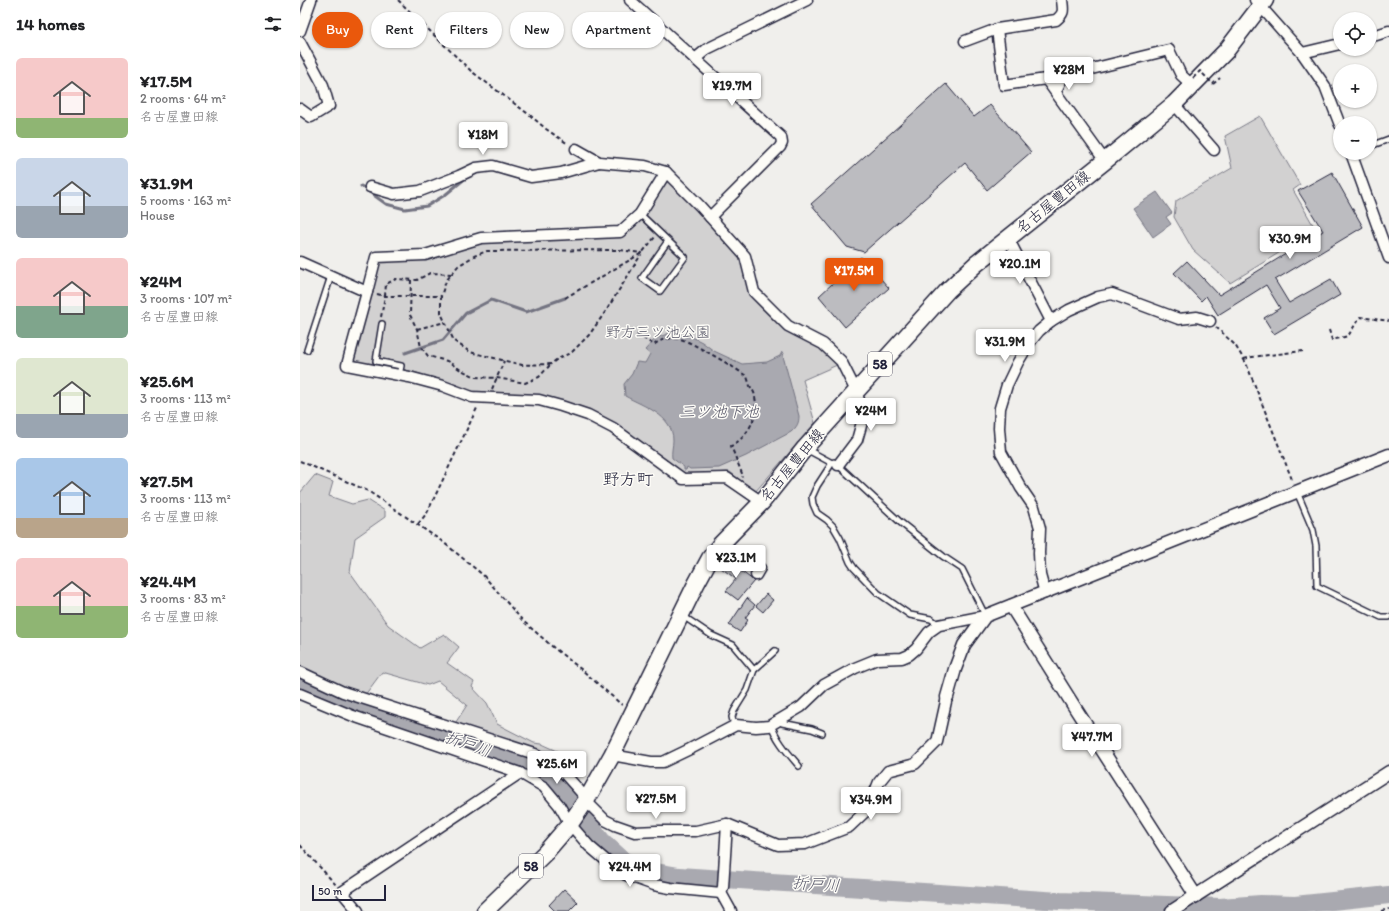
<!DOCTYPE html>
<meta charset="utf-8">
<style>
body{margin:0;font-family:Itim,"Klee One",sans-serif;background:#f2f2f2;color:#202124;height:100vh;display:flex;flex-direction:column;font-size:15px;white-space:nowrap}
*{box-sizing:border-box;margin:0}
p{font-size:13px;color:#757577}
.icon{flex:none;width:22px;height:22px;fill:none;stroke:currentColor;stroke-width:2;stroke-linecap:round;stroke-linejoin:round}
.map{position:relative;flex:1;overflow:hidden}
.details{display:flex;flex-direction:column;background:#fff;width:300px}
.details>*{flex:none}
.hud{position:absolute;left:12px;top:12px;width:380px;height:36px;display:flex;gap:8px}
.controls{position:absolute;left:1033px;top:12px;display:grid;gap:8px}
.controls a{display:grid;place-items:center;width:44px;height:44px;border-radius:50%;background:#fff;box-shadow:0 1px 3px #0004;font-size:20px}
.scale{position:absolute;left:12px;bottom:10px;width:74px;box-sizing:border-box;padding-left:4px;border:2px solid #22223b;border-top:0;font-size:11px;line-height:14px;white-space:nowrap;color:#22223b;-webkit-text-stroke:3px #fdfcf7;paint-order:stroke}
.price{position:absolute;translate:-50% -34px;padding:0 9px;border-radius:4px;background:#fff;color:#222;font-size:13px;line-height:26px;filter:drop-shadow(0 1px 2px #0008)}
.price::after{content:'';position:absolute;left:50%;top:24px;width:12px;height:9px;margin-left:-6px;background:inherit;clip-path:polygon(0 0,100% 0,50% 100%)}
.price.selected{background:#ea580c;color:#fff}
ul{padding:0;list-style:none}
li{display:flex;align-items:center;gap:12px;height:100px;padding:0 16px}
li span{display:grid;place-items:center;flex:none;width:112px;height:80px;border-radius:6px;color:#555}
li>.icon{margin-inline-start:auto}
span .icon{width:48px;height:48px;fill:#fffc;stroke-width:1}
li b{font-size:17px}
h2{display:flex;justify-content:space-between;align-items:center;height:48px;padding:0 16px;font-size:17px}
.chip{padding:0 14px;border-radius:18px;background:#fff;box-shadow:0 1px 3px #0004;font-size:14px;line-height:36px}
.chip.selected{background:#ea580c;color:#fff}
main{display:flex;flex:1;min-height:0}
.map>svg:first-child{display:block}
</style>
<main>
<section class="details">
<h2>14 homes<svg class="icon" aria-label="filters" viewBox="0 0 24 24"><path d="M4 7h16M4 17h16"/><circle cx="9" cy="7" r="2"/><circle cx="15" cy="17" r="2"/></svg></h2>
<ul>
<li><span style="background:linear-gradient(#f6c9c9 75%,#8fb573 0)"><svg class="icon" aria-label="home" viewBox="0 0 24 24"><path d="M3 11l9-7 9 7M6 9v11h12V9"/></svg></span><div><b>¥17.5M</b><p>2 rooms · 64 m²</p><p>名古屋豊田線</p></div></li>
<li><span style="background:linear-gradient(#c9d6e8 60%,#9aa5b1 0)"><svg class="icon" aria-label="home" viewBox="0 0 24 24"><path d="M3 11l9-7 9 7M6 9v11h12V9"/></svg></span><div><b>¥31.9M</b><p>5 rooms · 163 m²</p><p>House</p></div></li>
<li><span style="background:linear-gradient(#f6c9c9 60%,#7fa58c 0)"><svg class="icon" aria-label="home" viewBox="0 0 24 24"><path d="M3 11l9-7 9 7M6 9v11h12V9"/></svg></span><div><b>¥24M</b><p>3 rooms · 107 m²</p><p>名古屋豊田線</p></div></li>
<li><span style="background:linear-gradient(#dfe7d0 70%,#9aa5b1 0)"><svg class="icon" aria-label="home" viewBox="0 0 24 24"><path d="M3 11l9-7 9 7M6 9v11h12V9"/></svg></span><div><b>¥25.6M</b><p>3 rooms · 113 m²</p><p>名古屋豊田線</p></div></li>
<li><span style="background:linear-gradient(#a9c7e8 75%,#b9a48a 0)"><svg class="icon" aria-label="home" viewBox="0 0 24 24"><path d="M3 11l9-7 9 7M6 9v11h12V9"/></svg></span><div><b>¥27.5M</b><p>3 rooms · 113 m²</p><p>名古屋豊田線</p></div></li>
<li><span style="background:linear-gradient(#f6c9c9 60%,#8fb573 0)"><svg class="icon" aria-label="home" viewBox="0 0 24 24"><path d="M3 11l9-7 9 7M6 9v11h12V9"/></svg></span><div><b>¥24.4M</b><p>3 rooms · 83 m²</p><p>名古屋豊田線</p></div></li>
</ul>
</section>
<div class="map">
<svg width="1089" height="911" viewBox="0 0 1089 911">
<rect width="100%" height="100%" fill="#f0efec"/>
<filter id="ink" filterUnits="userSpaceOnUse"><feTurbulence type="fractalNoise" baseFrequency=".025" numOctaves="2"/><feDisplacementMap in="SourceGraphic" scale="8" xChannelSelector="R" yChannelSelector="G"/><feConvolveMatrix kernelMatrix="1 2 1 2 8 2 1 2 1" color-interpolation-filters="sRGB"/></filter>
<g filter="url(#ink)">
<g fill="#d2d1d1" stroke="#7a7a86">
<path d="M960,116L1000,185L993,190L1016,230L930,283L893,250L874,217L876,201L932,168L925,136Z"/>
<path d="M367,179L441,258L452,294L521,346L537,365L503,380L515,423L455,492L430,472L384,475L314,423L238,397L171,391L111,371L53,362L79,260L128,258L185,242L322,237L345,215Z"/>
<path d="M15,475L33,482L29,496L52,504L68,500L85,511V517L55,538L50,572L88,625L120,648L144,634L159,647L147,663L174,682L172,687L187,703L197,724L234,743L242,744L264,754L268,760L263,767L154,725L167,705L138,681L128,685L82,672L65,695L45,689L0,668V493Z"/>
</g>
<g fill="#a9a9b0" stroke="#737381">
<path d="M857,192L872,213L866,217L871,224L853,237L833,208Z"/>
<path d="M373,332L390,336L402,342L414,351L442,364L467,362L480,356L482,352L484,353L483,356L499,416C499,423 497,427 491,432L446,456L419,468L390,469L387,467L386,470H384V467L372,458C371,452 373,446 373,440C373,415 343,406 325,396L324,384L332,374L337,362L345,363L350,354L345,350L356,338Z"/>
</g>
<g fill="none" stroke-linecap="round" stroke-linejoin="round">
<g stroke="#737381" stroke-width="3">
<path d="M61,186L86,204L105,209L127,206L145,195L167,177"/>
<path d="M105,353L143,340L166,313L191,300L226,312L265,298"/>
</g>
<path stroke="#a9a9b0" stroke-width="18" d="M0,683L19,692L53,705L126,729L234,767L254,778L302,841L324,861L344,870L379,876L760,901L920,907L961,904L995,905L1089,895"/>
</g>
<g fill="#bcbcc0" stroke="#22223b">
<path d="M646,84L674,117L690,105L731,152L687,190L665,163L564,252L547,247L511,204Z"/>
<path d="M1032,172L1063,227L975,280L989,303L1031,279L1040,295L974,334L964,318L980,308L966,285L918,315L906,296L901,301L874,273L887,261L919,295L1023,231L998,191Z"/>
<path d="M561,257L589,288L545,327L519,296Z"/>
<path d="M423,557L454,581L438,600L426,591L436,579L417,565Z"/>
<path d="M466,594L473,600L463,612L456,606Z"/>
<path d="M447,598L455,605L445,618L448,620L440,632L429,625Z"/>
<path d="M264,889L278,902L269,911H255L249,905Z"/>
</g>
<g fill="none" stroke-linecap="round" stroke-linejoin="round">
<defs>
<g id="service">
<path d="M1070,146L1089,139"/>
<path d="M340,214L385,257L360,291L342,278L368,241"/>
<path d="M82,324L76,361L101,366L99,375"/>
<path d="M7,350L31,276"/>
<path d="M506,449L532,463L534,462L538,465L600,522L644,557L662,569L685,615"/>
<path d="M532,463L517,486L512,497L513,504L517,513L527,520L533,526L540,538L550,562L554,568L578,593L610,615L631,619L639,625"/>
<path d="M997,492L1013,530L1016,546L1017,586L1081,617H1089"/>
<path d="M383,616L411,635L433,645L454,670"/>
<path d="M479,721L482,723L512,729L522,733"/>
<path d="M471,724C476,740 489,754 499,766"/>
<path d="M434,726L432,717L434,711L447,690L454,670L475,651"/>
</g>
<g id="minor">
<path d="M330,0L481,137L482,143L480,147L410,217"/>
<path d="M762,0C763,10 765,13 756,20L697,29L704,85L746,79L805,161"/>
<path d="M955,0L1002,53L1025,86L1040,125"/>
<path d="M0,31L11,0"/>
<path d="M1070,37L1089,31"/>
<path d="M665,41L697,29"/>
<path d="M0,42L23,85L29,106L11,117L0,109"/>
<path d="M1002,53L1040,44"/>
<path d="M395,59L407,49L507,0"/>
<path d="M756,91L763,76L869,50L881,75L892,85"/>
<path d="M874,104L914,150"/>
<path d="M276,149L299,162L345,166L366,172L400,206L445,256L454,292L488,326L523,344L541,361L556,391L564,415L557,440L538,465"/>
<path d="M1051,153L1089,258"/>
<path d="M70,187L94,194L120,191L159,176L176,168L193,166L231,177L261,173L299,162"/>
<path d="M708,238L751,321"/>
<path d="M0,262L67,292L47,365L109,377L143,386L172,397L239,400L261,406L288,415L313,428L383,479L427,478L462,502"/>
<path d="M67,292L76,257L125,255L181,238L320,232L340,214L366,172"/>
<path d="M420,545L444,557L460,568L456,575"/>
<path d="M745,593L740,575L739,553L740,528L734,507L721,488L701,452L699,428L700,408L707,385L718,362L730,342L739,331L751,321L769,310L798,297L812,294L879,319L897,317L910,321"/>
<path d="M0,672L43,692L235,754L262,771L287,799L290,805L305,820L315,825L335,832L357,831H396L427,824L478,845L505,844L549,827L568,809L579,782L588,771L615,764L637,742L647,697"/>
<path d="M0,694L53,716L220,773L244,787L259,805L270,824L289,846L316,869L326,875L354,885L370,888L421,893"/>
<path d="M312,755L351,762H363L390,749L436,725L456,727L469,726L501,707L524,685L555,668L577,659L602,658L609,655L616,649L629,632L639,625L685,616"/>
<path d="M427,824L423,887L421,893L431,911"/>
<path d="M58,911L42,892L220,773"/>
</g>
<g id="tertiary">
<path d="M711,606L777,711L896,896"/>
<path d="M647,697L655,669L664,645L685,616L1089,455"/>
<path d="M872,911L1089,772"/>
</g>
<path id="primary" d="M185,911L245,853L270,824L287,799L312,755L396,584L410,558L420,545L462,502L505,448L648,290L676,264L805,161L874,104L926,51L965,0"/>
</defs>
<use href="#service" stroke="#22223b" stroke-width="8"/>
<use href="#minor" stroke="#22223b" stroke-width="13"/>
<use href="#tertiary" stroke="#22223b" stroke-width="15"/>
<use href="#primary" stroke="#22223b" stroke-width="19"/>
<g stroke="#22223b" stroke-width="2" stroke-dasharray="4 3" stroke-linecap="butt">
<path d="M98,0L171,71L231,116L246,129L268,144"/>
<path d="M913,84L920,78"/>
<path d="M320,250L342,253L306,311L289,335L272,352L256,360L251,364L222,365L170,352L154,341L141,313V296L146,281L158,266L174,256L187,251Z"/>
<path d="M111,280L110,315L117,329L121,347L128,356L147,361L161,370L176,377L197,378L225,383L239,377L251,364"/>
<path d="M77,294L85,296H141"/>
<path d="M265,298L342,253L355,237"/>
<path d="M81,317L85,296L86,284L96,279L117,280L130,273L152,274"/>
<path d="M916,327L935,345L946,363L993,482"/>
<path d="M117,329L145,322"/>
<path d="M1029,330L1032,340L1048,336L1060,317L1089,321"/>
<path d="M337,334L354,345C360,339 372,337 380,339C390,341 440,370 447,377C448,379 449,383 450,386C452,389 455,393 455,397C459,416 448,437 431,446L443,476L442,477"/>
<path d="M944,359L952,357L1003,351"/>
<path d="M192,389L204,361"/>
<path d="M0,461L68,491L143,542L183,575L223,621L254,648L282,670L322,705"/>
<path d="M118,524L127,513L178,406"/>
<path d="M0,845L36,885"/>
<path d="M1081,911L1089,909"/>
</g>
<use href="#service" stroke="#fdfcf7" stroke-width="5"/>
<use href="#minor" stroke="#fdfcf7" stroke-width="10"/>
<use href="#tertiary" stroke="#fdfcf7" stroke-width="12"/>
<use href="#primary" stroke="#fdfcf7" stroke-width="16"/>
<path stroke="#22223b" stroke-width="2" stroke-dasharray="4 3" stroke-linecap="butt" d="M893,78L900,71L913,84"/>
</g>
</g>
<g text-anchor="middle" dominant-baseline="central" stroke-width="3" stroke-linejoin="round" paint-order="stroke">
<g fill="#fdfcf7" stroke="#646373" stroke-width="1">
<rect x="568" y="352" width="24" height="24" rx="3"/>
<rect x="219" y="854" width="24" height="24" rx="3"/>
</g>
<g font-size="14" font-weight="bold" fill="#22223b">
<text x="580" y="364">58</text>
<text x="231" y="866">58</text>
</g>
<g font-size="15" fill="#22223b" stroke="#fdfcf7">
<text transform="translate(753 202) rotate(-39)">名古屋豊田線</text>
<text transform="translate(492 465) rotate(-50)">名古屋豊田線</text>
</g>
<g font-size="15" fill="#575768" stroke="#fdfcf7">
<text x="358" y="332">野方三ツ池公園</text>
</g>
<g font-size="16" font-style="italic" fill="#58586a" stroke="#fdfcf7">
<text x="419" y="411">三ツ池下池</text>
<text transform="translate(168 744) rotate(19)">折戸川</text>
<text transform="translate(516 884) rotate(4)">折戸川</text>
</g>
<g font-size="17" fill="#22223b" stroke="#fdfcf7">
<text x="328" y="479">野方町</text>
</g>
</g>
</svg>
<div class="controls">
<a><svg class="icon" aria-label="locate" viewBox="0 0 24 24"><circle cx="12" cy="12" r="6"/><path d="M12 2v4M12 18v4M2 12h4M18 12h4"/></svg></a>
<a>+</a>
<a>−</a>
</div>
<div class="scale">50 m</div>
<b class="price" style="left:769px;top:91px">¥28M</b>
<b class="price" style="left:432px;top:107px">¥19.7M</b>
<b class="price" style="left:183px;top:156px">¥18M</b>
<b class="price" style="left:990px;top:260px">¥30.9M</b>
<b class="price" style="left:720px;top:285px">¥20.1M</b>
<b class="price selected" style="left:554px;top:292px">¥17.5M</b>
<b class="price" style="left:705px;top:363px">¥31.9M</b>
<b class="price" style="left:571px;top:432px">¥24M</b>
<b class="price" style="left:436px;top:579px">¥23.1M</b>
<b class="price" style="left:792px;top:758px">¥47.7M</b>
<b class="price" style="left:257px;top:785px">¥25.6M</b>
<b class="price" style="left:356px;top:820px">¥27.5M</b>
<b class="price" style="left:571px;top:821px">¥34.9M</b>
<b class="price" style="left:330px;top:888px">¥24.4M</b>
<div class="hud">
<a class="chip selected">Buy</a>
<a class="chip">Rent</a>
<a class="chip">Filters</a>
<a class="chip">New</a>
<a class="chip">Apartment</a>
</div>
</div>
</main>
